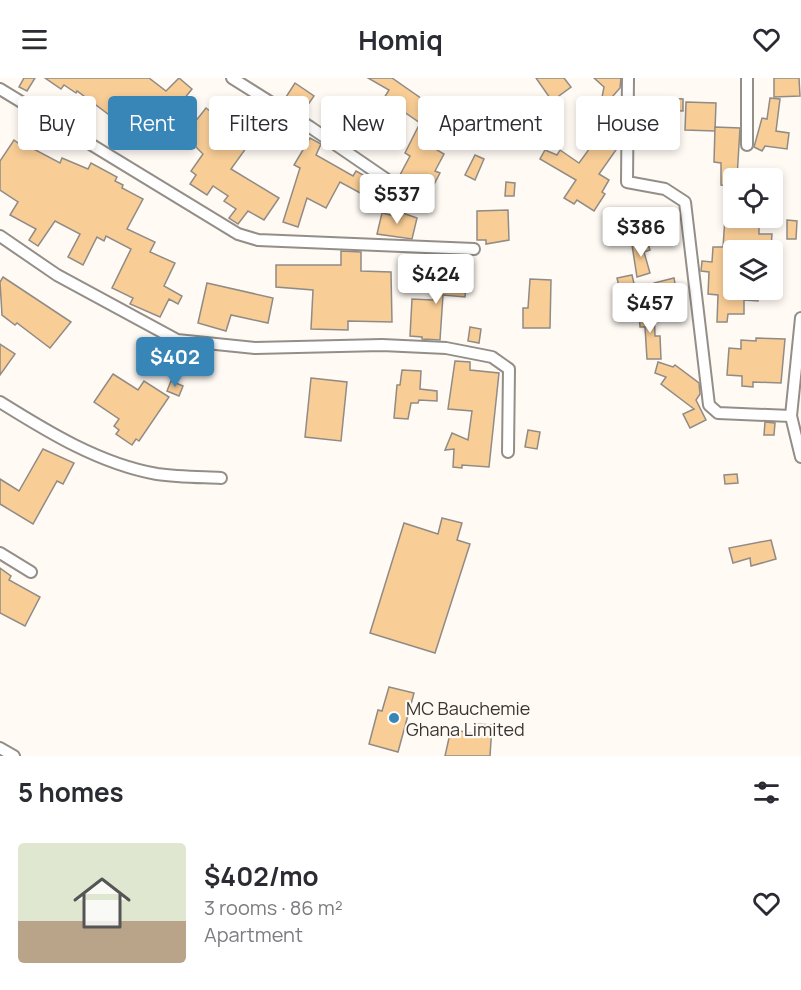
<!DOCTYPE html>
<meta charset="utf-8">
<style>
body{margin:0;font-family:Manrope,sans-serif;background:#f2f2f3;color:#2b2b33;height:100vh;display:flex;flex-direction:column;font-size:22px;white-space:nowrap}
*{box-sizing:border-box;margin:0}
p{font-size:20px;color:#7c7c81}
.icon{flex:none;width:33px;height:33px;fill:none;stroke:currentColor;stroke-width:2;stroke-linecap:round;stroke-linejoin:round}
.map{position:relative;height:678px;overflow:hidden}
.panel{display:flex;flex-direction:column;background:#fff;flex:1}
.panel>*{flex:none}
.guide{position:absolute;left:18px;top:18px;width:765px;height:54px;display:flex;gap:12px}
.tools{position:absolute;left:723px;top:90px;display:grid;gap:12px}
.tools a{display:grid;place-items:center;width:60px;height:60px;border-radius:6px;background:#fff;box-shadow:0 3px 9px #0003;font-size:30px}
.price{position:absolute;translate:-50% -51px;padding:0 14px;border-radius:6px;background:#fff;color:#222;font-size:20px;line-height:39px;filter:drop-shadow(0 2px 3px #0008)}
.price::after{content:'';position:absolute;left:50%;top:36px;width:18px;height:14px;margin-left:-9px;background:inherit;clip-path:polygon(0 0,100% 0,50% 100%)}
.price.current{background:#3886b8;color:#fff}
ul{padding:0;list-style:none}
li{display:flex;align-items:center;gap:18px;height:150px;padding:0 18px}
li+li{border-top:2px solid #e1e1e2}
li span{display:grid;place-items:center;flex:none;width:168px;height:120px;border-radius:6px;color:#555}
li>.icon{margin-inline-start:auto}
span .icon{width:72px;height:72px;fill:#fffc;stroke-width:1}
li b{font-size:26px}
h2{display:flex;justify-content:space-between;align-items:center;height:72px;padding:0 18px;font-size:26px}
.pill{padding:0 21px;border-radius:6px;background:#fff;box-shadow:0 3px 9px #0003;font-size:21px;line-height:54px}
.pill.current{background:#3886b8;color:#fff}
header{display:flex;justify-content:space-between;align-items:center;height:78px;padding:0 18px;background:#fff;font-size:27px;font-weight:700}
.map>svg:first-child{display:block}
</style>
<header><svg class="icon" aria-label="menu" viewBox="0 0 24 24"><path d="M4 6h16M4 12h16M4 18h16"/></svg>Homiq<svg class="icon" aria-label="heart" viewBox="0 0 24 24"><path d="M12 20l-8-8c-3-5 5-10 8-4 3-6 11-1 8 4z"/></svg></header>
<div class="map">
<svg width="801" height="678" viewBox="0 0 801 678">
<rect width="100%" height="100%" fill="#fffaf4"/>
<g fill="#f8cd96" stroke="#918b85" stroke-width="1.5">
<path d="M24,0H35L27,13L19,9Z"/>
<path d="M45,0H149L166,13L179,0L192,11L175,32L171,28L164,37L142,20L124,48L77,13L76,15L64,7L61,11Z"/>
<path d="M368,0H392L445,37L427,66L444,76L435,93L440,95L431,112L400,97L410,78L405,75L420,45L384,20L389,12Z"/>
<path d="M536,0H564L571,9L552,23Z"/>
<path d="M594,0H621L620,10L612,19L620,21L618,52L599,51L584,39L589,29L599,35L604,9Z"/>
<path d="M774,0H799L800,18L774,19Z"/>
<path d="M295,5L314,18L305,31L286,19Z"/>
<path d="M660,20L683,21V33L659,32Z"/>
<path d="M770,20L780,21L776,53L789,55L787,71L765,68L762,73L754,69L762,40L767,41Z"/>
<path d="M686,24L716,25L715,53L685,52Z"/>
<path d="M206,30L223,43L229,35L233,37L237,31L259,52L231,91L279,120L264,142L248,133L238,146L229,140L236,131L224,123L228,118L213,108L207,117L190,106L196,97L191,93L203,76L181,54L187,46L191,49Z"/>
<path d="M635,30H648L647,49H635Z"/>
<path d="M715,49L740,50L737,100H734V108L721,107V85L714,84Z"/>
<path d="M598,59L616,72L599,96L609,102L602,114L605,116L594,133L577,122L574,126L564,120L576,102L540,81L545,72L557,77L560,72L579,85Z"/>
<path d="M310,60L321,66L316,77L353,98L356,93L383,108L375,123L340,104L326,130L307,120L298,149L283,144L300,90L294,87Z"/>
<path d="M14,62L26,71L28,68L60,85L62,80L88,91L91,85L117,99L115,103L123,107L122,110L143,121L127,151L155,164L150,174L175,185L164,208L182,218L178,226L169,221L160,239L130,226L133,220L112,210L131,171L106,158L104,163L97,159L83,187L68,179L80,156L55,143L38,168L29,162L36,151L10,137L18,124L0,112V83Z"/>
<path d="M475,77L484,81L475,102L465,97Z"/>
<path d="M506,104L515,105L514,118H505Z"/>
<path d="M508,132L509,162L486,166V162H477V133Z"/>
<path d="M397,133L417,140L412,161L377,156L382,135L395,138Z"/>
<path d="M725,140H748V143H759V156H772L771,169L770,172H734V212H758V223L744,222V236H728L727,244H717L718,217L708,216L709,194L701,193L702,183L712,184L713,169H723Z"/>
<path d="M787,142L797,143L796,161H787Z"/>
<path d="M647,163L650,172L644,174L650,195L637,199L632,167Z"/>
<path d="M341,173L361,174V193L391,194L392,244L348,243V252L311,251L313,212L276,209V187H341Z"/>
<path d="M436,193L467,196L465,219L443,217L440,262L422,261V259L410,258L412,221L433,222Z"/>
<path d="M632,197L635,210L620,213L617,200Z"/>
<path d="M3,199L71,244L50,270L17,245L15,247L2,237L0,204Z"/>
<path d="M674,200L677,216L657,220L654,205Z"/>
<path d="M530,201L551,202L550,250H523V230H528Z"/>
<path d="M207,205L273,220L268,245L231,237L226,253L198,245Z"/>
<path d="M654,230L655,258H660L661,281H647L645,249H640L639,231Z"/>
<path d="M470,249L481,251L479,265L468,263Z"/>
<path d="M756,260L785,261L781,305L753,304V309L742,308V298L727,297L729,270L741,271V262L756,263Z"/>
<path d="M0,266L15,276L0,297Z"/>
<path d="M150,272L176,283L170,296L142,286Z"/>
<path d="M455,283L470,284V292L499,295L489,389L462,387V390L453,389L454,371L445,372L452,355L468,362L472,333L448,331Z"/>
<path d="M658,284L673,289L675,287L699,305L700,316L696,322L706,342L690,350L683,336L694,331L661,306L666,299L655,295Z"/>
<path d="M402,292L421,293L420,311L437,313V323L419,322L418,325H411L408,341L394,340L397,307H400Z"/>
<path d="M113,296L138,312L144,303L169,319L139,363L136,361L132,367L116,356L119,352L114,348L119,341L94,324Z"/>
<path d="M311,300L347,304L341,363L305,359Z"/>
<path d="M171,303L183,308L179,318L167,313Z"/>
<path d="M765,344L775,345L774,357H764Z"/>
<path d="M528,352L540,354L537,371L525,369Z"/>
<path d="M43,371L74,385L63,406L57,403L33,446L0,426V401L19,413Z"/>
<path d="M737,396L738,405L725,406L724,397Z"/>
<path d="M442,440L462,445L457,462L470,466L435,575L370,555L404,445L438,456Z"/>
<path d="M771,462L776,481L751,488L750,480L733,485L729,470Z"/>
<path d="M0,490L11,498L9,502L40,519L25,548L0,535Z"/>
<path d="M389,609L414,615L398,674L369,666L378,632L382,633Z"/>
<path d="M474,646L492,647L490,678H445L451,651L474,656Z"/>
</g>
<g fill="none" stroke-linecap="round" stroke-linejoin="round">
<defs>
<g id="street">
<path d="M232,0L310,49L421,125"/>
<path d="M628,0L627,104L665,111L685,124L709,327L718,335L791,338"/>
<path d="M0,11L238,156L258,162L474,171"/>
<path d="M747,67V0"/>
<path d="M0,158L57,197L177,262L255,270L382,267L446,270L492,279L509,291L508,374"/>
<path d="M801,240L791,338L801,379"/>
<path d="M0,324C48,354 100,386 157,396C178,399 200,399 221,400"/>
<path d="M0,475L31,494"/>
<path d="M0,670L14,678"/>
</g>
</defs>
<use href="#street" stroke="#948e88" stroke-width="14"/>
<use href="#street" stroke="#fff" stroke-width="10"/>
</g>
<circle fill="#3886b8" stroke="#fffaf4" stroke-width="2" cx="394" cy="640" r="6"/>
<g text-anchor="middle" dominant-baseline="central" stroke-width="4.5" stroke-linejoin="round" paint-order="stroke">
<g font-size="18" fill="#383533" stroke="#fffaf4" text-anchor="start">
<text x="406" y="630">MC Bauchemie<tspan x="406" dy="21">Ghana Limited</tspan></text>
</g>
</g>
</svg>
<div class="tools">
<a><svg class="icon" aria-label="locate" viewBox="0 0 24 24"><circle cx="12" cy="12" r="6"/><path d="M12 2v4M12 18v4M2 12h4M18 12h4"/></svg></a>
<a><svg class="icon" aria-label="layers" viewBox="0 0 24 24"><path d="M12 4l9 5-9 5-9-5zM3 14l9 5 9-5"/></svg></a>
</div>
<b class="price" style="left:397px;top:147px">$537</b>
<b class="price" style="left:641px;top:180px">$386</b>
<b class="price" style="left:436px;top:227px">$424</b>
<b class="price" style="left:650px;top:256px">$457</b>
<b class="price current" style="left:175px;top:310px">$402</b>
<div class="guide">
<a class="pill">Buy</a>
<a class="pill current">Rent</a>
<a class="pill">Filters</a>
<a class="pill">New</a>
<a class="pill">Apartment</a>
<a class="pill">House</a>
</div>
</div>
<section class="panel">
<h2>5 homes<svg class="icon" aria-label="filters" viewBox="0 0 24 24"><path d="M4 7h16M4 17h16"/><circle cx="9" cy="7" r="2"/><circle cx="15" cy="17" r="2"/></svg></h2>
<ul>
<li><span style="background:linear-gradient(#dfe7d0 65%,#b9a48a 0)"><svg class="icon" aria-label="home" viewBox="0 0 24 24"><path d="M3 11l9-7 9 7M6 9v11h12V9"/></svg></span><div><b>$402/mo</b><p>3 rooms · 86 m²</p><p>Apartment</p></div><svg class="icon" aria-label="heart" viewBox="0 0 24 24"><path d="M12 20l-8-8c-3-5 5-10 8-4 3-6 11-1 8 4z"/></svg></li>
</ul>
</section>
